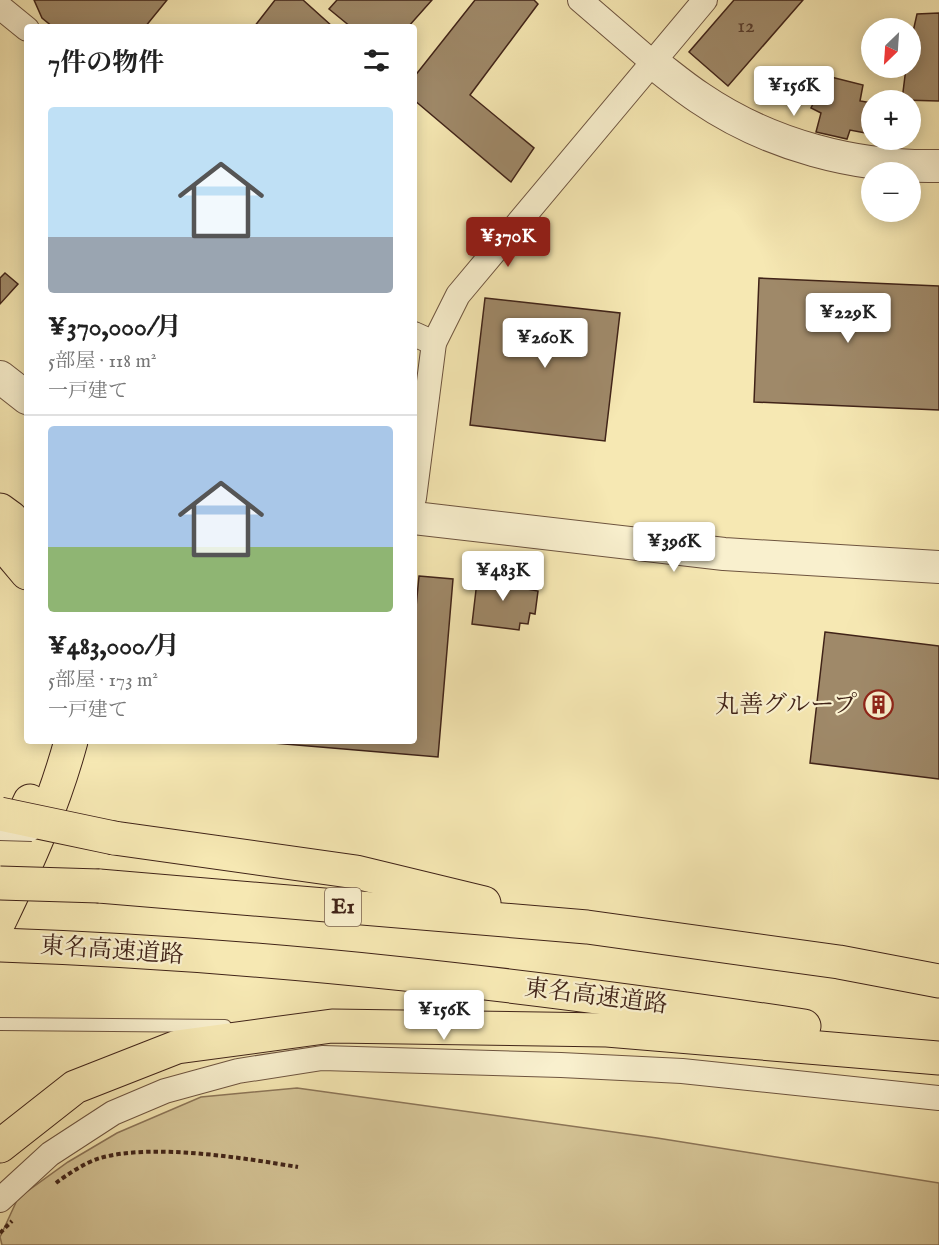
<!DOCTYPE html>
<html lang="ja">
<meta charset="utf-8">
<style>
body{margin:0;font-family:"IM FELL English","Noto Serif JP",serif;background:#f2f2f2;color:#222;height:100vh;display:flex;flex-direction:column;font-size:22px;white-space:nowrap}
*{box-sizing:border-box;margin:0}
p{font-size:20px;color:#767676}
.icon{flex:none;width:33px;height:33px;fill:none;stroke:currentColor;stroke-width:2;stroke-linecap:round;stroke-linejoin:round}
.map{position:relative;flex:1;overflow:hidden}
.side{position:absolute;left:24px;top:24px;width:393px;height:720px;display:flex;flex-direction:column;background:#fff;border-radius:6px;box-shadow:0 3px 15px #0003}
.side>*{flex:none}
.needle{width:39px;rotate:205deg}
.tools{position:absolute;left:861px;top:18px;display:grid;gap:12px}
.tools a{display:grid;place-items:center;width:60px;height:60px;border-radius:50%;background:#fff;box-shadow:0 3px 15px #0003;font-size:30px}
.price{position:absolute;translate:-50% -51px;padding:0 14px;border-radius:6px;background:#fff;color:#222;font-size:20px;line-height:39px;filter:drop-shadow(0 2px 3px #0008)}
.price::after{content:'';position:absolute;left:50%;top:36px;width:18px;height:14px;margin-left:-9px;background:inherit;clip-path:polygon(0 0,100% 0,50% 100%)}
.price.active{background:#8f2418;color:#fff}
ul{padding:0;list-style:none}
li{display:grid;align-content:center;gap:12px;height:318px;padding:0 24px}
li+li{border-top:2px solid #e0e0e0}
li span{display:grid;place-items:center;height:186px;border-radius:6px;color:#555}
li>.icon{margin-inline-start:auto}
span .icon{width:108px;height:108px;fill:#fffc;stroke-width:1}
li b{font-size:26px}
h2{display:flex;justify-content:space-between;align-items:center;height:72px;padding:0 24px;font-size:26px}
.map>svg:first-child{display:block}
</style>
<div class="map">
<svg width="939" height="1245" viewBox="0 0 939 1245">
<rect width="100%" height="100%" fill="#f6e8b3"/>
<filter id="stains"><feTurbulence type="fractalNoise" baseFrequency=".00333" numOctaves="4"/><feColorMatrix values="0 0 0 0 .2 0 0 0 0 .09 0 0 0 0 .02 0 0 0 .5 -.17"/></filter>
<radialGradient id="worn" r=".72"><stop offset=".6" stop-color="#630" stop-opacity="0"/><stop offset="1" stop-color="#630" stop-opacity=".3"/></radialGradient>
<path fill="#d7c799" stroke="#8c7558" stroke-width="1.5" d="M297,1088L657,1138L939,1183V1245H2L0,1237L18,1198L68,1162L117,1133L201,1097Z"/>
<g fill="#9f8969" stroke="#402318" stroke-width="1.5">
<path d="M34,0H167L145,27H53L42,18Z"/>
<path d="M275,0H303L333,27H254Z"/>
<path d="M337,0H432L408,27H351L329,9Z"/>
<path d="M475,0H534L538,4L470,95L534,148L511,182L414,100V77Z"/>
<path d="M734,0H803L728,86L689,52Z"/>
<path d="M939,13V101L902,100L906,68H910V45L917,14Z"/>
<path d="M827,76L863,85L860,101L872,103L871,134L850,130L847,139L816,132L821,113L811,108Z"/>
<path d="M5,273L18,284L0,304V278Z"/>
<path d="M759,278L939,286V410L754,402Z"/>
<path d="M485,298L620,313L605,441L470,425Z"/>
<path d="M478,573L527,579L526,589L538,591L535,614L530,613L528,624L520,623L519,630L472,624Z"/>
<path d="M419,576L453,579L438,757L261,742L414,741V628Z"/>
<path d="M825,632L939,646V779L810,763Z"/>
</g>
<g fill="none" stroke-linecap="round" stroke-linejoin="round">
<defs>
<path id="service" d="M0,1024L225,1026"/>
<g id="minor">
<path d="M580,0L652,62"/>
<path d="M0,7L27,29"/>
<path d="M414,334L434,343"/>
<path d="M414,498L434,343L458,295L705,0"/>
<path d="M0,1200L50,1154L113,1113L165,1091L238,1071L322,1058L561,1065L682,1071L939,1098"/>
</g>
<g id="tertiary">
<path d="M652,62C668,74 683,87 700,98C769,145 856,168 939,166"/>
<path d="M0,377L27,398"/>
<path d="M414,518L724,554L939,567"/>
</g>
<g id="motorway">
<path d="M0,510L11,518L27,539"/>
<path d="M0,541L27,573"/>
<path d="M114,838L356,872L484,903"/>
<path d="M0,865L30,801"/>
<path d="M99,886L587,927L839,962L939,981"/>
<path d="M0,920C28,862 54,804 71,741"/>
<path d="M0,945C269,954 537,986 804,1026"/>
<path d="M0,1146L75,1087L177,1047L332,1026L607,1030L939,1058"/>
</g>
</defs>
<use href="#service" stroke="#6e543f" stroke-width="14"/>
<use href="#minor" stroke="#6e543f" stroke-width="26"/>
<use href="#tertiary" stroke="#6e543f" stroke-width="34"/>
<use href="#motorway" stroke="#402318" stroke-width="35"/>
<g stroke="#402318" stroke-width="4" stroke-dasharray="4.5 3" stroke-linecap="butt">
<path d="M56,1183C68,1174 86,1162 100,1158C154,1143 243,1158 298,1167"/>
<path d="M0,1233L12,1221"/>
</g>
<use href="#service" stroke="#f9f0ce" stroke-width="12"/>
<use href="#minor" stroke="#f9f0ce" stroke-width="24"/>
<use href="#tertiary" stroke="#f9f0ce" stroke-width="32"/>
<use href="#motorway" stroke="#f6e8b3" stroke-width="33"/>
<defs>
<path id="service-bridge" d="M0,834L32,835"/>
<g id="motorway-bridge">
<path d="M0,814L114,838"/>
<path d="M0,883L99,886"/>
</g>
</defs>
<use href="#service-bridge" stroke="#6e543f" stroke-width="14" stroke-linecap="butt"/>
<use href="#motorway-bridge" stroke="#402318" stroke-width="35" stroke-linecap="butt"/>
<use href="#service-bridge" stroke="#f9f0ce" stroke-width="12"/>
<use href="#motorway-bridge" stroke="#f6e8b3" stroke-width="33"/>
</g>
<defs>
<symbol id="building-ring" viewBox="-11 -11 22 22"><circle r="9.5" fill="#f9f0ce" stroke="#8f2418" stroke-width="1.5"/><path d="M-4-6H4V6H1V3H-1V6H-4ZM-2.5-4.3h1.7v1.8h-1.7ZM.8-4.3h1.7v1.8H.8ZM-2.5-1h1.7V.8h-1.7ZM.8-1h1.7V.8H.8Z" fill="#8f2418"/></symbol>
</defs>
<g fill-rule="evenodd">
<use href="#building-ring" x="862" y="688" width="33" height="33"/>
</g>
<g text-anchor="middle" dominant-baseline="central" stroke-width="4.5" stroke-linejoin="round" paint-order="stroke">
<g font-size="21" fill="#583c2c">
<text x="746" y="26">12</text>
</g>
<rect fill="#f9f0ce" stroke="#78604f" stroke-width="1.5" x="325" y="888" width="36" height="38" rx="4.5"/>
<g font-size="22" font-weight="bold" fill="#402318">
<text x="343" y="907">E1</text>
</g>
<g font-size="24" fill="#402318" stroke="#f9f0ce" text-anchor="end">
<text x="857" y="705">丸善グループ</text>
</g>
<g font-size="24" fill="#402318" stroke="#f9f0ce">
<text transform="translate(112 951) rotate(4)">東名高速道路</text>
<text transform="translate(596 997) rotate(7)">東名高速道路</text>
</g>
</g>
<rect width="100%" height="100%" filter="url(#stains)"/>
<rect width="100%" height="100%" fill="url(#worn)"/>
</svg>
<div class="tools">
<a><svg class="needle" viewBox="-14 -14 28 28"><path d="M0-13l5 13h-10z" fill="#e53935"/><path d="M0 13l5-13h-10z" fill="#767676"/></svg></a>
<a>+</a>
<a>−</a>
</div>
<b class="price" style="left:794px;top:117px">¥156K</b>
<b class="price active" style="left:508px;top:268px">¥370K</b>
<b class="price" style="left:848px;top:344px">¥229K</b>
<b class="price" style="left:545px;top:369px">¥260K</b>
<b class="price" style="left:674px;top:573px">¥396K</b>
<b class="price" style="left:503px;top:602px">¥483K</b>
<b class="price" style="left:444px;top:1041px">¥156K</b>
<section class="side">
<h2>7件の物件<svg class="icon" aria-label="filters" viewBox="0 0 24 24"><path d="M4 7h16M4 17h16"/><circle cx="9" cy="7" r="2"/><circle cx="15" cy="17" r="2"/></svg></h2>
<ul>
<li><span style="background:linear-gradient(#bfe0f5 70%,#9aa5b1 0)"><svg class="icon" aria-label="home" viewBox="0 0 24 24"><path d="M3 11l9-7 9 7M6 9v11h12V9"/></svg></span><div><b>¥370,000/月</b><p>5部屋 · 118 m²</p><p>一戸建て</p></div></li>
<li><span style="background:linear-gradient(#a9c7e8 65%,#8fb573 0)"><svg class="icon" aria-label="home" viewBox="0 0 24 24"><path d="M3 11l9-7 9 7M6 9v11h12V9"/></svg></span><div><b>¥483,000/月</b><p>5部屋 · 173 m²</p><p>一戸建て</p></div></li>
</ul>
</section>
</div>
